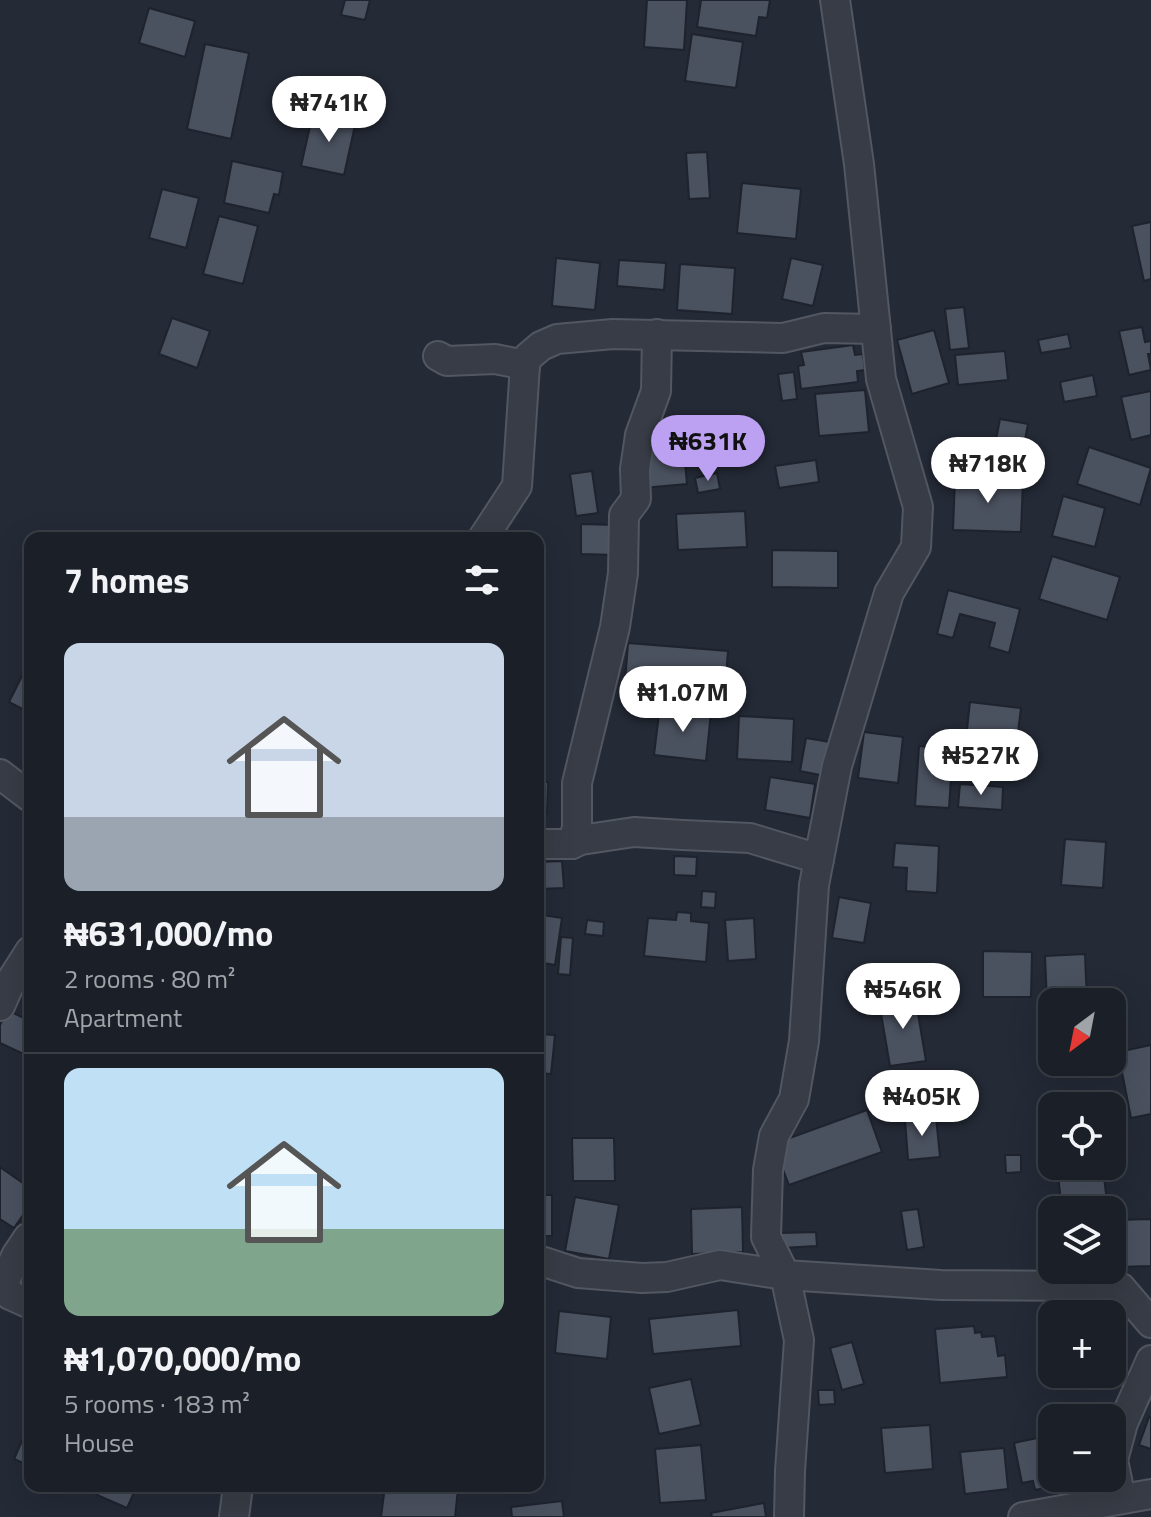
<!DOCTYPE html>
<meta charset="utf-8">
<style>
body{margin:0;font-family:"Titillium Web",sans-serif;background:#242830;color:#f1f3f6;height:100vh;display:flex;flex-direction:column;font-size:30px;white-space:nowrap}
*{box-sizing:border-box;margin:0}
p{font-size:26px;color:#a0a3a8}
.icon{flex:none;width:44px;height:44px;fill:none;stroke:currentColor;stroke-width:2;stroke-linecap:round;stroke-linejoin:round}
.map{position:relative;flex:1;overflow:hidden}
.sheet{position:absolute;left:24px;top:532px;width:520px;height:960px;display:flex;flex-direction:column;background:#1b2028;border-radius:16px;box-shadow:0 8px 32px #0002,0 0 0 2px #393e45}
.sheet>*{flex:none}
.needle{width:52px;rotate:212deg}
.buttons{position:absolute;left:1038px;top:988px;display:grid;gap:16px}
.buttons a{display:grid;place-items:center;width:88px;height:88px;border-radius:16px;background:#1b2028;box-shadow:0 8px 32px #0002,0 0 0 2px #393e45;font-size:40px}
.price{position:absolute;translate:-50% -68px;padding:0 18px;border-radius:28px;background:#fff;color:#222;font-size:26px;line-height:52px;filter:drop-shadow(0 2px 4px #0008)}
.price::after{content:'';position:absolute;left:50%;top:48px;width:24px;height:18px;margin-left:-12px;background:inherit;clip-path:polygon(0 0,100% 0,50% 100%)}
.price.on{background:#bca0f2;color:#111}
ul{padding:0;list-style:none}
li{display:grid;align-content:center;gap:16px;height:424px;padding:0 40px}
li+li{border-top:2px solid #393e45}
li span{display:grid;place-items:center;height:248px;border-radius:16px;color:#555}
li>.icon{margin-inline-start:auto}
span .icon{width:144px;height:144px;fill:#fffc;stroke-width:1}
li b{font-size:34px}
h2{display:flex;justify-content:space-between;align-items:center;height:96px;padding:0 40px;font-size:34px}
.map>svg:first-child{display:block}
</style>
<div class="map">
<svg width="1151" height="1517" viewBox="0 0 1151 1517">
<rect width="100%" height="100%" fill="#242a36"/>
<g fill="#4a515f" stroke="#1e232d" stroke-width="2">
<path d="M345,0H370L365,20L341,15Z"/>
<path d="M647,0H687L684,50L644,47Z"/>
<path d="M701,0H770L767,18L759,17L756,36L697,27Z"/>
<path d="M149,8L195,21L185,57L139,43Z"/>
<path d="M692,34L743,42L736,88L685,81Z"/>
<path d="M205,44L249,53L231,139L187,129Z"/>
<path d="M313,113L356,121L344,175L301,166Z"/>
<path d="M707,152L710,198L689,199L686,153Z"/>
<path d="M232,161L283,172L279,195L274,194L269,213L224,203Z"/>
<path d="M742,183L801,189L796,239L737,233Z"/>
<path d="M162,189L199,198L186,248L149,238Z"/>
<path d="M219,216L258,226L243,284L203,274Z"/>
<path d="M1151,222V279L1144,281L1132,226Z"/>
<path d="M556,258L600,263L595,310L552,306Z"/>
<path d="M791,258L823,265L813,306L782,299Z"/>
<path d="M619,260L666,263L664,290L617,286Z"/>
<path d="M680,264L735,268L732,314L677,310Z"/>
<path d="M964,307L969,348L950,350L945,309Z"/>
<path d="M172,318L210,331L197,368L159,354Z"/>
<path d="M1142,327L1145,342L1151,341V354H1148L1151,370L1129,375L1119,331Z"/>
<path d="M934,330L949,383L912,394L897,340Z"/>
<path d="M1068,334L1071,348L1041,353L1038,340Z"/>
<path d="M853,345L855,355L863,354L865,370L857,371L858,382L801,389L798,366L804,365L801,352Z"/>
<path d="M1005,351L1008,380L958,385L955,355Z"/>
<path d="M794,372L797,399L782,401L778,374Z"/>
<path d="M1093,375L1097,396L1064,402L1060,382Z"/>
<path d="M865,390L869,432L819,436L815,394Z"/>
<path d="M1151,391V435L1131,440L1121,397Z"/>
<path d="M1000,419L1028,424L1021,460L993,455Z"/>
<path d="M683,441L687,484L643,488L639,445Z"/>
<path d="M1089,447L1151,468L1140,505L1077,484Z"/>
<path d="M816,460L819,482L779,488L775,466Z"/>
<path d="M592,471L598,513L576,516L570,474Z"/>
<path d="M717,473L720,489L698,493L695,478Z"/>
<path d="M955,478L1023,480L1021,532L953,530Z"/>
<path d="M1063,496L1105,508L1095,547L1052,536Z"/>
<path d="M745,511L747,547L678,550L676,514Z"/>
<path d="M581,524L616,525V555L581,554Z"/>
<path d="M772,550L838,551V588L772,587Z"/>
<path d="M1052,556L1120,577L1107,620L1039,599Z"/>
<path d="M948,590L1020,609L1009,653L989,647L995,623L960,614L953,638L937,634Z"/>
<path d="M628,643L728,651L725,690L625,682Z"/>
<path d="M27,666L30,667V713L9,702Z"/>
<path d="M970,702L1021,708L1013,772L963,766Z"/>
<path d="M660,706L711,712L706,761L654,755Z"/>
<path d="M739,716L794,719L792,762L737,759Z"/>
<path d="M864,732L903,737L898,783L858,778Z"/>
<path d="M806,738L830,742L825,776L800,771Z"/>
<path d="M919,746L953,749L949,808L915,806Z"/>
<path d="M770,777L815,784L810,818L765,810Z"/>
<path d="M538,782H548L547,814H538Z"/>
<path d="M960,784L1003,787L1002,810L958,807Z"/>
<path d="M1065,839L1106,842L1103,888L1061,885Z"/>
<path d="M895,843L939,846L937,893L906,891L907,868L893,867Z"/>
<path d="M674,856L697,857L696,876L674,875Z"/>
<path d="M562,861L564,888L538,889V862Z"/>
<path d="M702,891L716,892L715,908L701,907Z"/>
<path d="M839,897L871,903L864,943L832,938Z"/>
<path d="M538,910L543,911L542,915L562,918L555,965L538,962Z"/>
<path d="M677,912L691,913V921L709,923L706,962L644,956L648,918L676,920Z"/>
<path d="M754,918L756,959L728,961L725,920Z"/>
<path d="M587,920L604,922L603,936L585,934Z"/>
<path d="M561,937L573,938L570,975L558,974Z"/>
<path d="M983,951L1032,952L1031,997H983Z"/>
<path d="M1085,954L1087,1002H1052V1047H1049L1045,956Z"/>
<path d="M915,996L926,1061L890,1066L879,1002Z"/>
<path d="M7,1010L30,1021V1057L0,1043V1025Z"/>
<path d="M538,1034L555,1035L551,1074L538,1073Z"/>
<path d="M1151,1045V1114L1131,1118L1118,1052Z"/>
<path d="M867,1110L882,1152L789,1185L773,1144Z"/>
<path d="M936,1117L940,1157L908,1160L905,1119Z"/>
<path d="M572,1138H614L615,1181H573Z"/>
<path d="M1005,1155H1021V1172L1006,1173Z"/>
<path d="M1057,1166H1097L1099,1178L1104,1177L1108,1210H1062Z"/>
<path d="M0,1167L30,1188V1205L14,1228L0,1219Z"/>
<rect x="538" y="1195" width="14" height="41"/>
<path d="M575,1197L619,1205L609,1259L565,1251Z"/>
<path d="M742,1207L743,1252L692,1254L691,1209Z"/>
<path d="M918,1209L924,1247L907,1250L901,1211Z"/>
<path d="M1151,1219V1266L1118,1267L1117,1220Z"/>
<path d="M816,1232L817,1246L781,1248L780,1233Z"/>
<path d="M738,1310L741,1346L653,1354L649,1319Z"/>
<path d="M559,1311L611,1317L607,1359L555,1353Z"/>
<path d="M974,1326L975,1333L981,1332L982,1337L995,1336L998,1356L1005,1355L1007,1377L940,1383L935,1329Z"/>
<path d="M852,1342L864,1384L842,1390L830,1348Z"/>
<path d="M691,1379L701,1425L659,1434L649,1388Z"/>
<path d="M818,1390H834L835,1404L819,1405Z"/>
<path d="M1149,1417L1151,1418V1449L1139,1445Z"/>
<path d="M30,1423V1466L14,1459Z"/>
<path d="M930,1425L933,1469L885,1473L881,1428Z"/>
<path d="M1052,1435V1478H1062L1063,1484L1035,1490L1033,1481L1022,1483L1014,1443Z"/>
<path d="M701,1445L706,1500L660,1503L655,1449Z"/>
<path d="M1004,1448L1008,1489L965,1494L960,1452Z"/>
<path d="M101,1486H137L127,1508L97,1495Z"/>
<path d="M385,1486H432L458,1489L455,1517H381Z"/>
<path d="M562,1501L564,1517H512L511,1507Z"/>
<path d="M764,1503L766,1517H712L711,1513Z"/>
</g>
<g fill="none" stroke-linecap="round" stroke-linejoin="round">
<defs>
<g id="minor">
<path d="M835,0L859,164L881,379L918,507L916,547L889,593L837,766L814,885L804,1041L794,1099L774,1136L768,1170L766,1237L785,1275L941,1285L1103,1286L1121,1288L1151,1323"/>
<path d="M438,356L447,361L495,359L525,365L517,486L483,538"/>
<path d="M525,365L528,357L541,346L557,339L613,334L783,338L824,328L876,329"/>
<path d="M0,774L30,797"/>
<path d="M538,844H572L581,840L634,832L683,835L750,838L819,859"/>
<path d="M572,844L577,828V783L615,627L623,573L624,515L636,499L635,469L640,435L656,391L657,334"/>
<path d="M0,1006L11,981L30,951"/>
<path d="M28,1238L16,1256L4,1283L10,1295L30,1304"/>
<path d="M538,1260L578,1273L642,1278L667,1277L720,1265L785,1275L799,1340L790,1471L789,1517"/>
<path d="M1121,1499L1113,1460L1123,1423L1151,1360"/>
<path d="M234,1517L238,1486"/>
<path d="M1023,1517L1151,1494"/>
</g>
</defs>
<use href="#minor" stroke="#525761" stroke-width="32"/>
<use href="#minor" stroke="#373c46" stroke-width="28"/>
</g>
</svg>
<div class="buttons">
<a><svg class="needle" viewBox="-14 -14 28 28"><path d="M0-13l5 13h-10z" fill="#e53935"/><path d="M0 13l5-13h-10z" fill="#a0a3a8"/></svg></a>
<a><svg class="icon" aria-label="locate" viewBox="0 0 24 24"><circle cx="12" cy="12" r="6"/><path d="M12 2v4M12 18v4M2 12h4M18 12h4"/></svg></a>
<a><svg class="icon" aria-label="layers" viewBox="0 0 24 24"><path d="M12 4l9 5-9 5-9-5zM3 14l9 5 9-5"/></svg></a>
<a>+</a>
<a>−</a>
</div>
<b class="price" style="left:329px;top:144px">₦741K</b>
<b class="price on" style="left:708px;top:483px">₦631K</b>
<b class="price" style="left:988px;top:505px">₦718K</b>
<b class="price" style="left:683px;top:734px">₦1.07M</b>
<b class="price" style="left:981px;top:797px">₦527K</b>
<b class="price" style="left:903px;top:1031px">₦546K</b>
<b class="price" style="left:922px;top:1138px">₦405K</b>
<section class="sheet">
<h2>7 homes<svg class="icon" aria-label="filters" viewBox="0 0 24 24"><path d="M4 7h16M4 17h16"/><circle cx="9" cy="7" r="2"/><circle cx="15" cy="17" r="2"/></svg></h2>
<ul>
<li><span style="background:linear-gradient(#c9d6e8 70%,#9aa5b1 0)"><svg class="icon" aria-label="home" viewBox="0 0 24 24"><path d="M3 11l9-7 9 7M6 9v11h12V9"/></svg></span><div><b>₦631,000/mo</b><p>2 rooms · 80 m²</p><p>Apartment</p></div></li>
<li><span style="background:linear-gradient(#bfe0f5 65%,#7fa58c 0)"><svg class="icon" aria-label="home" viewBox="0 0 24 24"><path d="M3 11l9-7 9 7M6 9v11h12V9"/></svg></span><div><b>₦1,070,000/mo</b><p>5 rooms · 183 m²</p><p>House</p></div></li>
</ul>
</section>
</div>
